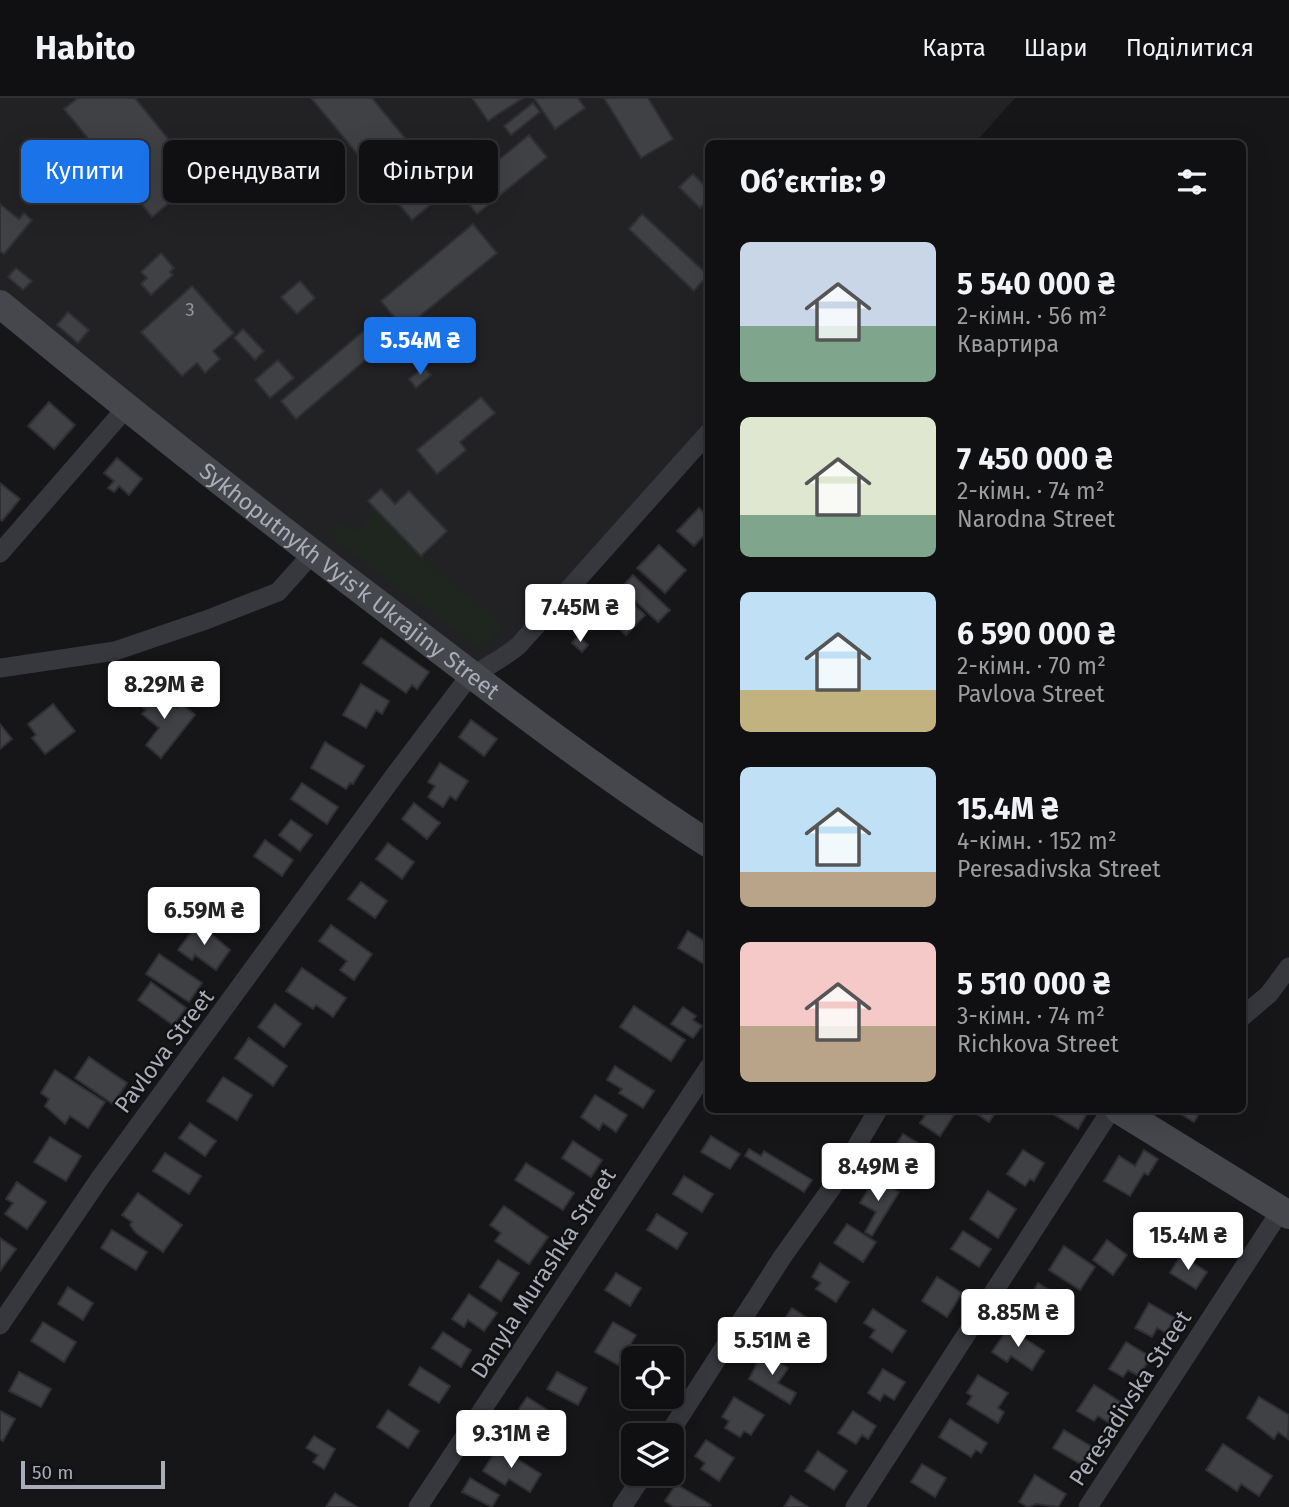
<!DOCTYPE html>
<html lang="uk">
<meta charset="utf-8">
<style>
body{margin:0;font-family:"Fira Sans",sans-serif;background:#19191b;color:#f1f3f6;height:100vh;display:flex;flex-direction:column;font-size:26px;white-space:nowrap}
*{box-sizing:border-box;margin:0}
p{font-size:23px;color:#9c9d9f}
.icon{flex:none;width:38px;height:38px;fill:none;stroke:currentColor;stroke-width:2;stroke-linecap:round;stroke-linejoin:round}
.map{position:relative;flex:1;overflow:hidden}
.drawer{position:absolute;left:705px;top:42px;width:541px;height:973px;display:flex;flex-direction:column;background:#101012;border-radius:10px;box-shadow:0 7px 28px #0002,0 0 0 2px #303032}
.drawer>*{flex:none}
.guide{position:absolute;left:21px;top:42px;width:579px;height:63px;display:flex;gap:14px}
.tools{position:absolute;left:621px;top:1248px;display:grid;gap:14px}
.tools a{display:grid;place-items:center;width:63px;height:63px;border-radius:10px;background:#101012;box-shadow:0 7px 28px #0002,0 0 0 2px #303032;font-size:35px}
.scale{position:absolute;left:21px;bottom:18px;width:144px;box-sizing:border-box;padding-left:7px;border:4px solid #a8adb8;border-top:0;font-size:19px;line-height:24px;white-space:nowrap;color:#a8adb8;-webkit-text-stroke:5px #111113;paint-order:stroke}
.price{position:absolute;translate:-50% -60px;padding:0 16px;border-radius:7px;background:#fff;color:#222;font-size:23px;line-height:46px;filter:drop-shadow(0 2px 4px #0008)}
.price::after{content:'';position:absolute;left:50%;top:42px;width:21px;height:16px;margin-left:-10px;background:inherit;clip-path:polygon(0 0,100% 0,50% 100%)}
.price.current{background:#1a73e8;color:#fff}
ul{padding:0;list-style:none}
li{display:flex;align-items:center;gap:21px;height:175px;padding:0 35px}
li span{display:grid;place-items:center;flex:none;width:196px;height:140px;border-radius:10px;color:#555}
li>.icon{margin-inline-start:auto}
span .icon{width:84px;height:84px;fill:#fffc;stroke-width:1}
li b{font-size:30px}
h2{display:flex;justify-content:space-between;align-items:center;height:84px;padding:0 35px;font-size:30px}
.chip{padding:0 24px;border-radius:10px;background:#101012;box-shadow:0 7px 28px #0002,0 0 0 2px #303032;font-size:24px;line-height:63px}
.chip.current{background:#1a73e8;color:#fff}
header{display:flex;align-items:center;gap:42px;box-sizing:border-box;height:98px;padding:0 35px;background:#101012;border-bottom:2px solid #303032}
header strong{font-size:33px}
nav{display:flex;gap:38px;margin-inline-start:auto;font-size:24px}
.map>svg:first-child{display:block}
</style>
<header>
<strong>Habito</strong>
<nav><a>Карта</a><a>Шари</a><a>Поділитися</a></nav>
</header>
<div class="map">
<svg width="1289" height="1409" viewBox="0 0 1289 1409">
<rect width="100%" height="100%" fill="#161618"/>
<path fill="#222225" d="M0,0H1015L975,45L709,46V328L490,564H472L0,196Z"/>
<path fill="#1e261f" d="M376,411L421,458L503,526L482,552L326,436L340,423L354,435Z"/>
<g fill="#404145" stroke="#303034" stroke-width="2">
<path d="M78,0H135L200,80L152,119L64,11Z"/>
<path d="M311,0H372L448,92L412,122Z"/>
<path d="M472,0H523L488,23Z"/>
<path d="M534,0H578L585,10L555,31Z"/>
<path d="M604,0H648L673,41L641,60Z"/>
<path d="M533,5L540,14L511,37L504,28Z"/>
<path d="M529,37L547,59L477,116L459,94Z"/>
<path d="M693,76L709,92V101L700,110L679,89Z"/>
<path d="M0,106L19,121L24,115L32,122L4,156L0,153Z"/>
<path d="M642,116L708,177L694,193L629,131Z"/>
<path d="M473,126L497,155L404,231L381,203Z"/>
<path d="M161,155L174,170L170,174L173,177L151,197L141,186L147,180L141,174Z"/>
<path d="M16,170L32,183L23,192L8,179Z"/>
<path d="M300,183L315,200L297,216L281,199Z"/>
<path d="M192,188L234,235L213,253L220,261L205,275L197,265L182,278L141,234Z"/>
<path d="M68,214L89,232L78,245L57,227Z"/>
<path d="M367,230L383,247L296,321L281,303Z"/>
<path d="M243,231L264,253L255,262L234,240Z"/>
<path d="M278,262L294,280L270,300L255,282Z"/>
<path d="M424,269L431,277L416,290L409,281Z"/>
<path d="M481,299L495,315L460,344L466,352L437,376L417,352Z"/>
<path d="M49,304L75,327L54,351L28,328Z"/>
<path d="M117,360L142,381L129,397L119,388L114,394L108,390L114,383L104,375Z"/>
<path d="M0,385L20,401L2,423L0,421Z"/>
<path d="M381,391L395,406L409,393L447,433L421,458L368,403Z"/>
<path d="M699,410L709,420V432L694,448L677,433Z"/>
<path d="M659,447L686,472L665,495L637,470Z"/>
<path d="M633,477L670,512L658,524L621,490Z"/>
<path d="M618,491L645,517L626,537L599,511Z"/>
<path d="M578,538L588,547L582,554L572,545Z"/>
<path d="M381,540L429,574L417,591L412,587L406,595L363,565Z"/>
<path d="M361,586L389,603L382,616L376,612L366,630L343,617Z"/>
<path d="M150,589L177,610L181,605L195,617L161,660L146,647L159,630L142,616L146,612L138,605Z"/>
<path d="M53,606L75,633L45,656L32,640L36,637L28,626Z"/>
<path d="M471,622L497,641L484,658L459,639Z"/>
<path d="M0,626L12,641L0,651Z"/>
<path d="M325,644L364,668L353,686L350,685L346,691L311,670Z"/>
<path d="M440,665L468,683L456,702L450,698L443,709L428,699L435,688L428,684Z"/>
<path d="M302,685L338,709L327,726L291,701Z"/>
<path d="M414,705L440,725L427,741L402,721Z"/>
<path d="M291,722L312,737L300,753L279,737Z"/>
<path d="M265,742L293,762L282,778L254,758Z"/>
<path d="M388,745L414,764L402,781L376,761Z"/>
<path d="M361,784L387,803L375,820L348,801Z"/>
<path d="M231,791L255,808L243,823L237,819L233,824L216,811Z"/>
<path d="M198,825L230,852L216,872L195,857L192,862L178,852Z"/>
<path d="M331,827L372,856L354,882L340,872L347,863L319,843Z"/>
<path d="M688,833L709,846V869L678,850Z"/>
<path d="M159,856L202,885L189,904L146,876Z"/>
<path d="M302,870L346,900L333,919L316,907L313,911L286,893Z"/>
<path d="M151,884L186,910L173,927L138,902Z"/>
<path d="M275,906L301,926L284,949L258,929Z"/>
<path d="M634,908L685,942L671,963L620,929Z"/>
<path d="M683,909L696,918L693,922L702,928L693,940L671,926Z"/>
<path d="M249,940L287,968L273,988L235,960Z"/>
<path d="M89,959L127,985L113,1006L75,980Z"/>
<path d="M615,968L654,993L643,1010L619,995L622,991L607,982Z"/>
<path d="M55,972L105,1004L88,1030L70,1018L65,1026L45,1008L49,1001L41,995Z"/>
<path d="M223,979L252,997L237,1022L207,1003Z"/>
<path d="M595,997L627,1017L616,1034L603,1025L599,1032L581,1019Z"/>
<path d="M918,1012H957L940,1038L920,1025L925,1018Z"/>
<path d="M971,1012H997L989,1024Z"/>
<path d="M1051,1012H1084L1088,1014L1078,1031L1050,1014Z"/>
<path d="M1174,1012H1188L1198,1018L1194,1024Z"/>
<path d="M190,1025L216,1043L205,1058L179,1040Z"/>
<path d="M903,1036L930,1052L914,1076L888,1059Z"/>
<path d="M711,1038L740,1056L730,1071L701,1054Z"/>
<path d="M50,1039L81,1058L66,1083L34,1064Z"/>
<path d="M573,1043L602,1062L591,1079L562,1060Z"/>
<path d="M749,1051L761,1058L764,1053L812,1082L804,1094L745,1058Z"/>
<path d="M1023,1052L1044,1065L1034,1083L1030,1081L1025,1088L1007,1076Z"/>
<path d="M1144,1052L1158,1061L1148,1077L1144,1075L1130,1098L1104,1083L1119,1058L1135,1068Z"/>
<path d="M165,1055L201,1078L189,1096L153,1073Z"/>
<path d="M526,1065L574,1095L563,1112L515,1082Z"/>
<path d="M684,1078L713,1096L702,1114L673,1096Z"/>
<path d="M875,1080L899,1094L872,1138L865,1134L876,1114L860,1105Z"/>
<path d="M17,1084L46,1104L27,1131L5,1116L13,1105L6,1101Z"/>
<path d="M988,1093L1016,1111L998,1140L970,1121Z"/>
<path d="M138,1095L182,1127L163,1154L136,1135L130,1127L132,1124L122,1117Z"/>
<path d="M504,1108L548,1139L529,1166L495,1143L501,1135L490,1127Z"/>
<path d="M657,1116L687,1135L677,1151L647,1132Z"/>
<path d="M847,1126L876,1144L863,1164L834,1145Z"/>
<path d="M112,1132L147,1154L136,1172L101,1150Z"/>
<path d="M963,1133L991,1151L979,1169L951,1151Z"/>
<path d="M0,1140L16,1151L0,1173Z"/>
<path d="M1107,1142L1127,1157L1113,1177L1093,1162Z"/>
<path d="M1064,1148L1095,1169L1080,1192L1049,1172Z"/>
<path d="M1181,1157L1207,1174L1196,1191L1170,1175Z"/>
<path d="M498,1162L519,1175L501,1203L480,1189Z"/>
<path d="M820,1165L849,1184L836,1204L816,1191L821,1185L812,1179Z"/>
<path d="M616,1175L641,1190L630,1208L605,1192Z"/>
<path d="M937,1179L962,1195L947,1219L922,1203Z"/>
<path d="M1038,1185L1066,1202L1048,1231L1034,1222L1041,1212L1027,1203Z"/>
<path d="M68,1189L93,1205L83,1222L58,1206Z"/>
<path d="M469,1196L497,1215L484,1233L468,1222L464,1229L452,1221Z"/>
<path d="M1149,1205L1175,1220L1166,1235L1157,1230L1152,1239L1135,1230Z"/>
<path d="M792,1210L815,1225L800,1247L777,1232Z"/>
<path d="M873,1211L906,1233L892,1254L870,1239L875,1232L864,1225Z"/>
<path d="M43,1224L76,1244L64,1264L31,1243Z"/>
<path d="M613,1224L636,1237L618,1267L595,1254Z"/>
<path d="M1008,1230L1044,1253L1032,1272L1011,1258L1007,1264L992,1254Z"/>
<path d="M443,1234L471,1252L461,1269L432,1250Z"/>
<path d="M1126,1244L1151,1259L1139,1278L1128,1272L1123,1279L1109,1271Z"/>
<path d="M763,1254L788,1270L778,1285L796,1295L790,1306L749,1281Z"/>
<path d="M420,1269L450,1288L439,1305L409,1287Z"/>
<path d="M883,1271L905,1284L894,1302L884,1296L880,1303L868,1295Z"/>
<path d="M19,1274L51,1291L41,1309L9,1293Z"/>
<path d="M557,1274L587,1290L578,1307L547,1291Z"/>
<path d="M978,1277L1008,1295L998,1310L1004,1314L998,1325L967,1306L972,1298L967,1295Z"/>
<path d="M1094,1287L1124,1306L1111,1326L1098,1318L1094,1323L1077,1313Z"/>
<path d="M527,1299L557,1318L543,1339L513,1320Z"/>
<path d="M734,1299L764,1317L751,1337L744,1333L740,1339L725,1330L729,1323L722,1319Z"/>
<path d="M1259,1299L1289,1317L1288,1341L1278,1334L1274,1341L1247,1320Z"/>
<path d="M388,1312L419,1333L408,1350L377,1329Z"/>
<path d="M0,1313L15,1321L3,1343L0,1341Z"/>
<path d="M853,1313L876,1328L868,1341L862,1337L856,1346L838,1335Z"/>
<path d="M950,1321L987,1345L981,1355L976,1352L971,1359L939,1339Z"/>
<path d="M1064,1332L1094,1350L1084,1368L1053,1350Z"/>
<path d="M314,1338L335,1351L324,1371L313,1364L318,1357L306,1350Z"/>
<path d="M706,1342L734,1360L719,1383L701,1371L705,1365L695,1358Z"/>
<path d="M1223,1346L1272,1378L1259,1398L1241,1386L1237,1393L1206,1372Z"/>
<path d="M498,1349L541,1376L530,1394L509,1381L505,1387L483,1373Z"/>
<path d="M818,1353L847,1373L834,1392L805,1373Z"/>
<path d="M922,1366L946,1380L935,1399L911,1384Z"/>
<path d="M1035,1377L1066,1396L1058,1409L1036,1406L1028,1409L1019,1404Z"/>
<path d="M470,1380L499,1397L492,1409L462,1394Z"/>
<path d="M676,1386L711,1407L710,1409H674L665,1403Z"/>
<path d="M335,1395L357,1409H326Z"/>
<path d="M791,1398L808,1409H784Z"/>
</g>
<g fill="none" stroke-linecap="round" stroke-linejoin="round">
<g stroke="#37383d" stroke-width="19">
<path d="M0,455L126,310"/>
<path d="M0,570L115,553L206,522L278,494L312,456"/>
<path d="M1242,919L1269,896L1289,869"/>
<path d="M0,1227L100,1080L394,678L462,588C478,571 501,563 519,547L709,334"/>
<path d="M668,1337L783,1158L833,1088L878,1012"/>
<path d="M418,1409L709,969"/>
<path d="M622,1409L644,1376"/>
<path d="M855,1409L1111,1012"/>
<path d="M1088,1409L1281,1112"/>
</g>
<g stroke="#45474d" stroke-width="28">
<path id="s1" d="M0,206C138,320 278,430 421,538C515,610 609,682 709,746"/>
<path d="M1119,1012L1289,1117"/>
</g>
</g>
<g text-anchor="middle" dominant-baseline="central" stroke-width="5" stroke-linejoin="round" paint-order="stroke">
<g font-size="19" fill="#8e929b">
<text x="190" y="211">3</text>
</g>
<g font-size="23" fill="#a8adb8" stroke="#111113">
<text stroke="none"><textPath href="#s1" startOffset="446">Sykhoputnykh Vyis'k Ukrajiny Street</textPath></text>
<text transform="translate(164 953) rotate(-53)">Pavlova Street</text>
<text transform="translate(543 1175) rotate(-57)">Danyla Murashka Street</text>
<text transform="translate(1130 1300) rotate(-57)">Peresadivska Street</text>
</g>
</g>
</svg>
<div class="tools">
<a><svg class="icon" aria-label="locate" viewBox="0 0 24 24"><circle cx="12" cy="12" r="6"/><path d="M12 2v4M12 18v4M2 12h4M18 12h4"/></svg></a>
<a><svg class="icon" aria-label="layers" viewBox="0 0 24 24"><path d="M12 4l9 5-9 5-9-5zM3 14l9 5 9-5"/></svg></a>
</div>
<div class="scale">50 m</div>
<b class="price current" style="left:420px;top:279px">5.54M ₴</b>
<b class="price" style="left:580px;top:546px">7.45M ₴</b>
<b class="price" style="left:164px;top:623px">8.29M ₴</b>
<b class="price" style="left:204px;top:849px">6.59M ₴</b>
<b class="price" style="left:878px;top:1105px">8.49M ₴</b>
<b class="price" style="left:1188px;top:1174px">15.4M ₴</b>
<b class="price" style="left:1018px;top:1251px">8.85M ₴</b>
<b class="price" style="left:772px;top:1279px">5.51M ₴</b>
<b class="price" style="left:511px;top:1372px">9.31M ₴</b>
<div class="guide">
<a class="chip current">Купити</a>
<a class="chip">Орендувати</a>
<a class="chip">Фільтри</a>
</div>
<section class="drawer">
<h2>Об’єктів: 9<svg class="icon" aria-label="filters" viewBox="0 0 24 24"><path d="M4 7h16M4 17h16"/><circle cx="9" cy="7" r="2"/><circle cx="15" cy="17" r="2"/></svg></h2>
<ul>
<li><span style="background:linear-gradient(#c9d6e8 60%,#7fa58c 0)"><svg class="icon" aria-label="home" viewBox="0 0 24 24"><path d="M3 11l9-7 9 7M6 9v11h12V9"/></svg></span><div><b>5 540 000 ₴</b><p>2-кімн. · 56 m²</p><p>Квартира</p></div></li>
<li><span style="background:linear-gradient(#dfe7d0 70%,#7fa58c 0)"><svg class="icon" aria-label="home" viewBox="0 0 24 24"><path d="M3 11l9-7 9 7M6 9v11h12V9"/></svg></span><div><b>7 450 000 ₴</b><p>2-кімн. · 74 m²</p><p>Narodna Street</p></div></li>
<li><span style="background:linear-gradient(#bfe0f5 70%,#c2b280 0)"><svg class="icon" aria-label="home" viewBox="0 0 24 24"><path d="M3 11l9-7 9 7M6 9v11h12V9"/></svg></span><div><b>6 590 000 ₴</b><p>2-кімн. · 70 m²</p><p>Pavlova Street</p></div></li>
<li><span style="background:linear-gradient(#bfe0f5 75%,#b9a48a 0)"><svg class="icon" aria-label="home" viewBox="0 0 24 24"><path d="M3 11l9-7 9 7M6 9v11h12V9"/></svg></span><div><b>15.4M ₴</b><p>4-кімн. · 152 m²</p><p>Peresadivska Street</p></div></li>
<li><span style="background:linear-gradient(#f6c9c9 60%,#b9a48a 0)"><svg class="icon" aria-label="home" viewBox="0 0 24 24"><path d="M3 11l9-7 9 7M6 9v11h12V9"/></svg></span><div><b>5 510 000 ₴</b><p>3-кімн. · 74 m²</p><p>Richkova Street</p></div></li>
</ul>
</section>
</div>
